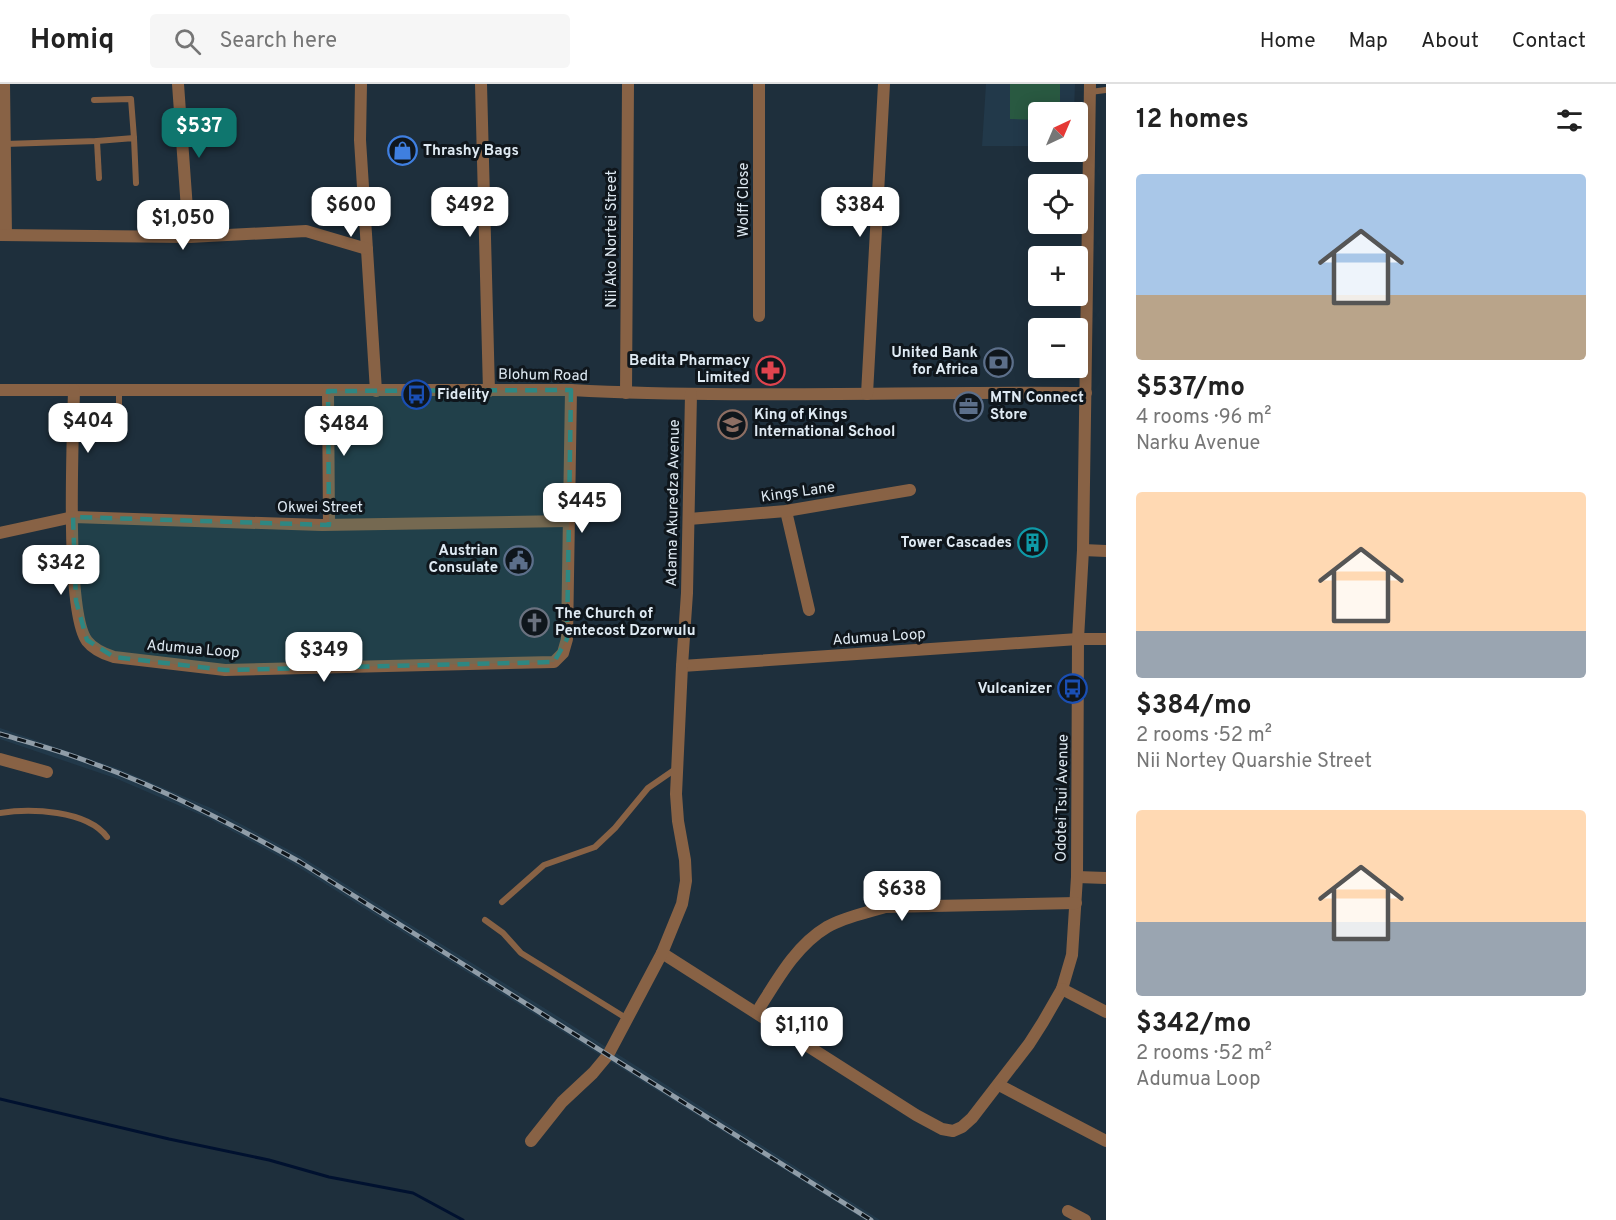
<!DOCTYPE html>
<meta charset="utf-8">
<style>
body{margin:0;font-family:Overpass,sans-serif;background:#f6f6f6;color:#222;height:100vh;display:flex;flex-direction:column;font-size:22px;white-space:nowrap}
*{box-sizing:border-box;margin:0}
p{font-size:20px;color:#767676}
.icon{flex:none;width:33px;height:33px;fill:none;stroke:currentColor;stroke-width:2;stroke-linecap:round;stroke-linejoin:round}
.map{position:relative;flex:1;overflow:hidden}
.sheet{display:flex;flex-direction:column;background:#fff;width:510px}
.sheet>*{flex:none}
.needle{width:39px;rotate:44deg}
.buttons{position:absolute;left:1028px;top:18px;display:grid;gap:12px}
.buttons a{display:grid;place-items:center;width:60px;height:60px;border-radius:6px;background:#fff;box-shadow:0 3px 15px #0003;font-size:30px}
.price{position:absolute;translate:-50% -51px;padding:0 14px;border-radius:12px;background:#fff;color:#222;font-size:20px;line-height:39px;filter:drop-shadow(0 2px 3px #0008)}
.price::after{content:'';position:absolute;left:50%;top:36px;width:18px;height:14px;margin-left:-9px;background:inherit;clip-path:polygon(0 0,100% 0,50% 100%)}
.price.active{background:#0f766e;color:#fff}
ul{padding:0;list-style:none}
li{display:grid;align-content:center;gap:12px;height:318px;padding:0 30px}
li span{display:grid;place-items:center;height:186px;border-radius:6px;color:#555}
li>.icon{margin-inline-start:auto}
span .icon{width:108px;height:108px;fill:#fffc;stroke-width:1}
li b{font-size:26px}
h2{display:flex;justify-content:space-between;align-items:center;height:72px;padding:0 30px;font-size:26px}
header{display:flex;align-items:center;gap:36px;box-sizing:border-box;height:84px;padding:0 30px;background:#fff;border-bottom:2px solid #e0e0e0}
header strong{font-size:28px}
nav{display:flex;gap:33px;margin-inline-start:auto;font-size:21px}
.search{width:420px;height:54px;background:#f6f6f6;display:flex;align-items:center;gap:15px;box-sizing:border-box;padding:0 21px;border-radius:6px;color:#767676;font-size:22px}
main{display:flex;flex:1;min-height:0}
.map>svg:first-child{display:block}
</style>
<header>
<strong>Homiq</strong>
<div class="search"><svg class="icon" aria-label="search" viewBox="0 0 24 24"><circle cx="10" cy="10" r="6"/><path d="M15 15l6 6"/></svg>Search here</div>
<nav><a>Home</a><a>Map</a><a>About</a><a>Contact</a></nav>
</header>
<main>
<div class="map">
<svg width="1106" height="1136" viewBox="0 0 1106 1136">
<rect width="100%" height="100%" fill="#1e2f3c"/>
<g fill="#22394a">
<path d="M986,0H1075L1074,28H1038V62H982Z"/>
<path d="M0,644L119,685L213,725L300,772L565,937L880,1136H865L295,781L208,734L115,694L0,655Z"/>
</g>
<path fill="#295941" d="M1010,0H1060V28H1038V36L1010,35Z"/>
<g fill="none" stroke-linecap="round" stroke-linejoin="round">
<path stroke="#00112f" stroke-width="3" d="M0,1015L169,1055L269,1076L329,1093L413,1109L463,1136"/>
<g stroke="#886245" stroke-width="6">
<path d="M1090,8L1106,6"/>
<path d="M94,16L131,15L134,54"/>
<path d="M97,57L99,94"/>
<path d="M5,60L97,57L134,54L136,99"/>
<path d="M119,334V306"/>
<path d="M0,729C30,724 87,726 107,753"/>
<path d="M502,818L544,781L595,763L615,744L648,704L677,684"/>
<path d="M485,836L503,849L521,869L626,934"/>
</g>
<g stroke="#886245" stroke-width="12">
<path d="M4,0L6,151"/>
<path d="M178,0L189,153"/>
<path d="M361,0L360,56L376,307"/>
<path d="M481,0L489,307"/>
<path d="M759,0V232"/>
<path d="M0,151L189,153L306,147L367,165"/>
<path d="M0,306H571C742,315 914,307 1086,309"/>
<path d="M74,306C73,351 65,528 87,557C94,566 104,570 114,573L225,586L554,578L563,569L567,555L571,306"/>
<path d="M328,307L329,440"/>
<path d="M626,309L628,0"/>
<path d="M867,310L884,0"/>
<path d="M786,427L809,526"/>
<path d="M689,435L786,427L910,406"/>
<path d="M0,449L73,433L322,441L567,437"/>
<path d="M1083,466L1106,467"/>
<path d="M682,582L1078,555H1106"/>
<path d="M0,675L47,688"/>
<path d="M1077,793L1106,794"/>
<path d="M662,869L916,1031L942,1045L953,1047L962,1043L972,1034L1029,960L1043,938L1062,905L1072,871L1077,793L1078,555L1083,466L1090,0"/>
<path d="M1062,905L1106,928"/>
<path d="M757,928C776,898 795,862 827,843C844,833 866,829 885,823L1076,819"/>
<path d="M999,1001L1106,1057"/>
<path d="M531,1057L562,1018L593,989L608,971L662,869L682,820L686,797L685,776L678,737L676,710L682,582L687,509L691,310"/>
<path d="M1068,1127L1085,1136"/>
</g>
<defs>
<path id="rail" d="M0,650C31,659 62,667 92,679C164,705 233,741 300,778L871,1136"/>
</defs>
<use href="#rail" stroke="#909da8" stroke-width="5"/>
<use href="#rail" stroke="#0f161c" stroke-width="3" stroke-dasharray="9" stroke-linecap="butt"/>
</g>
<path fill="#2e8782" fill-opacity="0.2" stroke="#2e8782" stroke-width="4.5" stroke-dasharray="12 8" stroke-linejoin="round" d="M571,306L567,555L554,578L225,586L114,573L87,556L76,517L73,433L329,441L328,307Z"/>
<defs>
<symbol id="shop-ring" viewBox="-11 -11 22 22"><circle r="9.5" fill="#0f161c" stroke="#3f7fe0" stroke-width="1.5"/><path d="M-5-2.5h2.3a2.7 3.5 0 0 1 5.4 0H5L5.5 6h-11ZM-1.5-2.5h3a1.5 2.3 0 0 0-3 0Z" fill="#3f7fe0"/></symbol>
<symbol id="bank-ring" viewBox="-11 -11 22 22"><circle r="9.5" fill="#0f161c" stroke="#5c6f8a" stroke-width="1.5"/><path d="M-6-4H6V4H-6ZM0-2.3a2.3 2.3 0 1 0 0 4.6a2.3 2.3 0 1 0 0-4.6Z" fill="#5c6f8a"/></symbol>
<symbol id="pharmacy-ring" viewBox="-11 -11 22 22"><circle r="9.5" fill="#0f161c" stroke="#e0444e" stroke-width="1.5"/><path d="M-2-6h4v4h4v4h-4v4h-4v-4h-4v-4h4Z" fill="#e0444e"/></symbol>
<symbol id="bus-ring" viewBox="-11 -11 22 22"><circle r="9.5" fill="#0f161c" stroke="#1a4fb4" stroke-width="1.5"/><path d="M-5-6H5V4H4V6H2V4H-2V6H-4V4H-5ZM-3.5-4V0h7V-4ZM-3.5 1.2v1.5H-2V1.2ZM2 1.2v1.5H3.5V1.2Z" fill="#1a4fb4"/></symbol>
<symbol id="office-ring" viewBox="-11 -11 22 22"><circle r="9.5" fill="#0f161c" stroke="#5c6f8a" stroke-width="1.5"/><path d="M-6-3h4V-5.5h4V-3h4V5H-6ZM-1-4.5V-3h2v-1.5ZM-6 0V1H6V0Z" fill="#5c6f8a"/></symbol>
<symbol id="school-ring" viewBox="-11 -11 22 22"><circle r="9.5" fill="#0f161c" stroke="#8d6e63" stroke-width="1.5"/><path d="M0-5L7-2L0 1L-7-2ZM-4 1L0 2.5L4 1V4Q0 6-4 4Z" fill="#8d6e63"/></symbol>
<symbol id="building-ring" viewBox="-11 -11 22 22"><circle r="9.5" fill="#0f161c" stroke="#0f9aa8" stroke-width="1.5"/><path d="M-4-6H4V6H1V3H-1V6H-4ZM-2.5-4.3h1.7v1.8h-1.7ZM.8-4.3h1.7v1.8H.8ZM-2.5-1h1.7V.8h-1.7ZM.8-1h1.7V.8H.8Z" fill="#0f9aa8"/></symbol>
<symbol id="civic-ring" viewBox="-11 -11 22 22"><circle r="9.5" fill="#0f161c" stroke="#5c6f8a" stroke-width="1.5"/><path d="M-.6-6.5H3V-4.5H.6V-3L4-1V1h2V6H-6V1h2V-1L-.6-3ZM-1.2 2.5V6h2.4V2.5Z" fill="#5c6f8a"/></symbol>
<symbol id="church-ring" viewBox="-11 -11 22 22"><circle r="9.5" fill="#0f161c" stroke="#6b7280" stroke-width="1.5"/><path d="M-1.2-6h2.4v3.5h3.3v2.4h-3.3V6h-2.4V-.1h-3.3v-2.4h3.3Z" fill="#6b7280"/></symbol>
</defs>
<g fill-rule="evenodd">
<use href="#shop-ring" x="386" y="50" width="33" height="33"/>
<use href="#bank-ring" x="982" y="262" width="33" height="33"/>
<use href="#pharmacy-ring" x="754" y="270" width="33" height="33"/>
<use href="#bus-ring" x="400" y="294" width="33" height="33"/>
<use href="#office-ring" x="952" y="306" width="33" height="33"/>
<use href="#school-ring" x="716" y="324" width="33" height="33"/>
<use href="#building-ring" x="1016" y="442" width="33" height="33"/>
<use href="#civic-ring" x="502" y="460" width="33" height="33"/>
<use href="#church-ring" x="518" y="522" width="33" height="33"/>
<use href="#bus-ring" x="1056" y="588" width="33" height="33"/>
</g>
<g text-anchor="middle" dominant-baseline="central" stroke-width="6" stroke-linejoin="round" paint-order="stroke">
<g font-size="15" font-weight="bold" fill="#dfeaf3" stroke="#0f161c" text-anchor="start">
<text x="423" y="67">Thrashy Bags</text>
<text x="978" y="269" text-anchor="end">United Bank<tspan x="978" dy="17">for Africa</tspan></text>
<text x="750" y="277" text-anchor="end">Bedita Pharmacy<tspan x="750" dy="17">Limited</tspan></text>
<text x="437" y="311">Fidelity</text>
<text x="990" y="314">MTN Connect<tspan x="990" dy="17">Store</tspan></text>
<text x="754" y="331">King of Kings<tspan x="754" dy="17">International School</tspan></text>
<text x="1012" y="459" text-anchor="end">Tower Cascades</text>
<text x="498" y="467" text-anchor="end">Austrian<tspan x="498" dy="17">Consulate</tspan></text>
<text x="555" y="530">The Church of<tspan x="555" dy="17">Pentecost Dzorwulu</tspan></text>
<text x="1052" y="605" text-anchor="end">Vulcanizer</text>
</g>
<g font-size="15" fill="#dfeaf3" stroke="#0f161c">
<text transform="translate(744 116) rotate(-90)">Wolff Close</text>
<text transform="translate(612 155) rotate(-90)">Nii Ako Nortei Street</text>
<text transform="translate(543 292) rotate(1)">Blohum Road</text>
<text transform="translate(798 409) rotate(-8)">Kings Lane</text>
<text transform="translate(674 419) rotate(-89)">Adama Akuredza Avenue</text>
<text x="320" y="424">Okwei Street</text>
<text transform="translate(879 554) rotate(-4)">Adumua Loop</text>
<text transform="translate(193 566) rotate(5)">Adumua Loop</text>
<text transform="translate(1063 714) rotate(-89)">Odotei Tsui Avenue</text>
</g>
</g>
</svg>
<div class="buttons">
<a><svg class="needle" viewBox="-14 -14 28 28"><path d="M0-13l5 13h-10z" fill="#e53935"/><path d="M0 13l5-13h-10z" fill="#767676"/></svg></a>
<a><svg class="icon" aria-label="locate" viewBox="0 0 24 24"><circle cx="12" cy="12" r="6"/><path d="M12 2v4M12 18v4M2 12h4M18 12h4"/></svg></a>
<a>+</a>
<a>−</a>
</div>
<b class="price active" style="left:199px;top:75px">$537</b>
<b class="price" style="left:351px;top:154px">$600</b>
<b class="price" style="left:470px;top:154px">$492</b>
<b class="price" style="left:860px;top:154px">$384</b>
<b class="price" style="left:183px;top:167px">$1,050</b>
<b class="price" style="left:88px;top:370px">$404</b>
<b class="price" style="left:344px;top:373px">$484</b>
<b class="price" style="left:582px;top:450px">$445</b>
<b class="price" style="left:61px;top:512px">$342</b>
<b class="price" style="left:324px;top:599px">$349</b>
<b class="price" style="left:902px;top:838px">$638</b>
<b class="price" style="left:802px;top:974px">$1,110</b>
</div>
<section class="sheet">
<h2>12 homes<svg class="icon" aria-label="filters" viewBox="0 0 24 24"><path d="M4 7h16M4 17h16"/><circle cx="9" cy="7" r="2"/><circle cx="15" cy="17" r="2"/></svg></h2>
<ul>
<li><span style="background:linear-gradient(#a9c7e8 65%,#b9a48a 0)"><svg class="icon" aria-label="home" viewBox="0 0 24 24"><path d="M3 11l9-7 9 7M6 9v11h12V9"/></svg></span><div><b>$537/mo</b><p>4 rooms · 96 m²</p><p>Narku Avenue</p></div></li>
<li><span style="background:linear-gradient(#ffd9b3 75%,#9aa5b1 0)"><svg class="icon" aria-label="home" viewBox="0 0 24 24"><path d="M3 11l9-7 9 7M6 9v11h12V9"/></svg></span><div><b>$384/mo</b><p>2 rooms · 52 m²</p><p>Nii Nortey Quarshie Street</p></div></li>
<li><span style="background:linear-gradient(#ffd9b3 60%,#9aa5b1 0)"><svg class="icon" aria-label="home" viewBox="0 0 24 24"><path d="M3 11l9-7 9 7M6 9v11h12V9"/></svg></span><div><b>$342/mo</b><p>2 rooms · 52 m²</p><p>Adumua Loop</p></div></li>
</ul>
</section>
</main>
